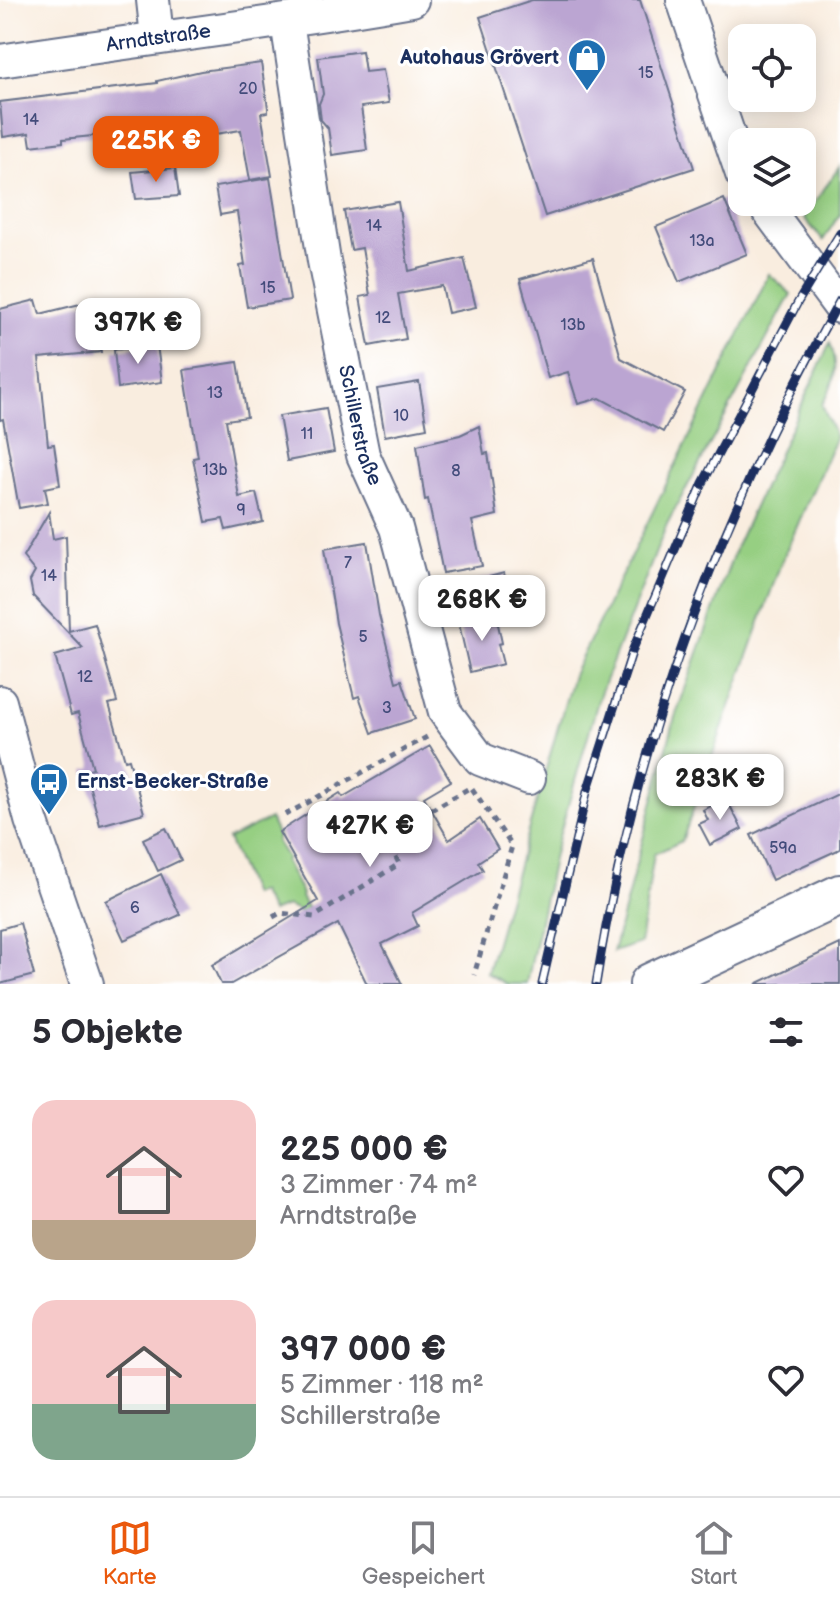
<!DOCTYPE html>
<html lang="de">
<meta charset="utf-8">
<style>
body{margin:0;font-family:"Balsamiq Sans",sans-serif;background:#f2f2f3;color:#2b2b33;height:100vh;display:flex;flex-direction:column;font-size:30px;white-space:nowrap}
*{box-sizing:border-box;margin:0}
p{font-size:26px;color:#7c7c81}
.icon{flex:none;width:44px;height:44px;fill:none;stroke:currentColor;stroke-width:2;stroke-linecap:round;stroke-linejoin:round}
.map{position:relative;height:984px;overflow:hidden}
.panel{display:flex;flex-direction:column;background:#fff;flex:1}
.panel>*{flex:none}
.controls{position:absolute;left:728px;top:24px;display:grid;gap:16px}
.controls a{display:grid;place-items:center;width:88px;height:88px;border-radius:16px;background:#fff;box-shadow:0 4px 20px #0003;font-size:40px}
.price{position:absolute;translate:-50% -68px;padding:0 18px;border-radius:16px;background:#fff;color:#222;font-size:26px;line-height:52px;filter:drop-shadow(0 2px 4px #0008)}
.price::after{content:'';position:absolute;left:50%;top:48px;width:24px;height:18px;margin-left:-12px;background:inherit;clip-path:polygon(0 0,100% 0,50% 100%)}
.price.active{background:#ea580c;color:#fff}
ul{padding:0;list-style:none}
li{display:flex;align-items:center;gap:24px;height:200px;padding:0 32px}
li span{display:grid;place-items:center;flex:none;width:224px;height:160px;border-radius:24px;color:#555}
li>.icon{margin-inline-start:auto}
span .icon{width:96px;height:96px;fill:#fffc;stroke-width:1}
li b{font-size:34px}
h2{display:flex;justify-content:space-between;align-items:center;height:96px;padding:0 32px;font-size:34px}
.tab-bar{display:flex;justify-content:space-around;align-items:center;height:112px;border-top:2px solid #e1e1e2;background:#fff;font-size:22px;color:#7c7c81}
.tab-bar a{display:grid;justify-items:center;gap:4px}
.tab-bar .active{color:#ea580c}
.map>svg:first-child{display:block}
</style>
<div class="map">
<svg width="840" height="984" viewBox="0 0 840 984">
<rect width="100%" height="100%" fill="#fff"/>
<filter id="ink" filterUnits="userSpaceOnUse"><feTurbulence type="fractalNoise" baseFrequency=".0125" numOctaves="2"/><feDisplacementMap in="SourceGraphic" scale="16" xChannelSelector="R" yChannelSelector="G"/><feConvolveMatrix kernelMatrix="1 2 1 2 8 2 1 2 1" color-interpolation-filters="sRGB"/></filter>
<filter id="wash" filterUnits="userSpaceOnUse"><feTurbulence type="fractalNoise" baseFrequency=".006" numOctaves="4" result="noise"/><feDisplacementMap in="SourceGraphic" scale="32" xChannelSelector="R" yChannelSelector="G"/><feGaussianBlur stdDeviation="1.8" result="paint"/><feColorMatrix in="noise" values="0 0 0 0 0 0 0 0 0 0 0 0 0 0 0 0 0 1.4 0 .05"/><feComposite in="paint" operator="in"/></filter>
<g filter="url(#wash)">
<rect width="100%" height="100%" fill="#f9eddf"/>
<g fill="#96cf82" stroke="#587f70" stroke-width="2">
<path d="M840,166V214L823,240L804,218Z"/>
<path d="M769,274L791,294L667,524L600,694L554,854L527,984H507L487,973L573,675Z"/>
<path d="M830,343C840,368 835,381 822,405L836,437L781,563L682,841L654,854L640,943L613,952L675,717L737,544Z"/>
<path d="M270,819L278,836L276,841L287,858L285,861L302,894L301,897L310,913L307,915L287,906L271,912L260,892L252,895L228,839Z"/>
</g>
<g id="blocks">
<g fill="#bba5d2">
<path d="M532,0H640L694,168L545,216L480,17Z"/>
<path d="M362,51L365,72L383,70L389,103L361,107L367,150L332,155L328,128L321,120L319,104L323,94L318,57Z"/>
<path d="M261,63L268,108V112L261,113L272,176L250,180L241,130L209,135V119L123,133L63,139V142L31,146L29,133L3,137L0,102L157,83V81L201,71Z"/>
<path d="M175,168L179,196L136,199L132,172Z"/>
<path d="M270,178L290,300L247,307L240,266L245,265L237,212L220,215L215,187Z"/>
<path d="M724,199L747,254L679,282L656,227Z"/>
<path d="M398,202L409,271L464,258L476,307L448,313L442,286L398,294L406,339L369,346L360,297L370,295L362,248L351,250L344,211Z"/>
<path d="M593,258L621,358L685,392L663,432L600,398L578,404L568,372L548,378L520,279Z"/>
<path d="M36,300L40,314L96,300L101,352L39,358L48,445L54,444L60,485L45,488L48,503L19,508L3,419L0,420V309Z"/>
<path d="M157,345L162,382L118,388L114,350Z"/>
<path d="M238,362L247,417L226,420L239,497L256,493L263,522L226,530L223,519L206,522L193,458L198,457L184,370Z"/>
<path d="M419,382L427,428L385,436L377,389Z"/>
<path d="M326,408L334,452L287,461L279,416Z"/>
<path d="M479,426L484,454L488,453L497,515L472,521L482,566L443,573L428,499L425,500L417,445L460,435Z"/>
<path d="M49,512L53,539L66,536L69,631L95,624L117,702L109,704L125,760L129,759L144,813L100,825L85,770L93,768L78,713L71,715L55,656L83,648L33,596L30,581L35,572L23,557Z"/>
<path d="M367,542L379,615L396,682L402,680L415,719L372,733L359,696L354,698L336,623L324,549Z"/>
<path d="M504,573L511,602L476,610L470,582Z"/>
<path d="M496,615L502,643L498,644L503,664L470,672L459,624Z"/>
<path d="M430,746L451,781L424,797L449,840L480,819L498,849L478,862L483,870L412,913L418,926L382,944L402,984H367L338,924L231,984H221L212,965L318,901L279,832L340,793L343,797Z"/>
<path d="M840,793V849L772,880L751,835Z"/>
<path d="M726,798L742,829L710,845L699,824L708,820L703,810Z"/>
<path d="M166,828L181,860L158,871L143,839Z"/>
<path d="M161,874L180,915L124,940L106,901Z"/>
<path d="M20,923L34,975L0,984V929Z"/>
<path d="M840,944V984H756Z"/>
</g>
</g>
</g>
<g filter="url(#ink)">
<use href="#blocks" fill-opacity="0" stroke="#69728b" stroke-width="2"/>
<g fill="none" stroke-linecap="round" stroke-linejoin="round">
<defs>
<g id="minor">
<path d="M153,0L157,37"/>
<path d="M683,0L742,174"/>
<path id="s1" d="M287,22L324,261L363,455L396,528L445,712L480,759L529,778"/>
<path id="s2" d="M0,61C137,40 275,24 412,0"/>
<path d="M762,202L840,307"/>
<path d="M0,702L31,820L87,984"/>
</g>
<path id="major" d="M650,984L840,895"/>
</defs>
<use href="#minor" stroke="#69728b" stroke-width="36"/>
<use href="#major" stroke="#69728b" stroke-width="44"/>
<g stroke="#69728b" stroke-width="5" stroke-dasharray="6 6" stroke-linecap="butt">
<path d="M431,810L471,787L512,846L474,975"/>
<path d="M285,815L427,737"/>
<path d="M273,917L280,913L314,917L399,864L395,855"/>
</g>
<use href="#minor" stroke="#fff" stroke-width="32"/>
<use href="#major" stroke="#fff" stroke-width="40"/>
<defs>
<g id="rail">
<path d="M542,984L587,792L633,649L703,483L798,302L840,233"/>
<path d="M596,984C634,743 721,512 840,300"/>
</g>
</defs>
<use href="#rail" stroke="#1b2f5e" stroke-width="9"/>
<use href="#rail" stroke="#fff" stroke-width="6" stroke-dasharray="18" stroke-linecap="butt"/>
</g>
</g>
<defs>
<symbol id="shop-pin" viewBox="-11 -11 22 30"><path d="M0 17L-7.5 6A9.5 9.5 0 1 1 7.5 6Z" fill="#1f6fb2" stroke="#fff"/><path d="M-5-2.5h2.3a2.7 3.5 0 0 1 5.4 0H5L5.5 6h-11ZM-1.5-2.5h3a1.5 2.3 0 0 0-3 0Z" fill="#fff"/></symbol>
<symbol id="bus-pin" viewBox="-11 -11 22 30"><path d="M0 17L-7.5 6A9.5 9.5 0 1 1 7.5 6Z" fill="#1f6fb2" stroke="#fff"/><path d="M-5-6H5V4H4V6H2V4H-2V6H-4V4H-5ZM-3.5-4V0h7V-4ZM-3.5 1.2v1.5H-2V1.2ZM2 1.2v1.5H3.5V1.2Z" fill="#fff"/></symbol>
</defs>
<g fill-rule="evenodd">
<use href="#shop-pin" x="565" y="36" width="44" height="60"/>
<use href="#bus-pin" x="27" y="760" width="44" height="60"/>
</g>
<g text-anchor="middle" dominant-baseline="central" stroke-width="6" stroke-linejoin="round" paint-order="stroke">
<g font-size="16" fill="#434c7b">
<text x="646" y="73">15</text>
<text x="248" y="89">20</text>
<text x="31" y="120">14</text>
<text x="374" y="226">14</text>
<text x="702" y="241">13a</text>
<text x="268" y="288">15</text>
<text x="383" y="318">12</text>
<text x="573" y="325">13b</text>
<text x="215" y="393">13</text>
<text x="401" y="416">10</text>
<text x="307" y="434">11</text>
<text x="215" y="470">13b</text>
<text x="456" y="471">8</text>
<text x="241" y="510">9</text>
<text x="348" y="563">7</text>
<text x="49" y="576">14</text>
<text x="363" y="637">5</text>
<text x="85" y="677">12</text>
<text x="387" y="708">3</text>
<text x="783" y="848">59a</text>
<text x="135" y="908">6</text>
</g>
<g font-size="20" fill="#1b2f5e" stroke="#fff">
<text stroke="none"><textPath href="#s2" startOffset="160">Arndtstraße</textPath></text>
<text stroke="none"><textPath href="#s1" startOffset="410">Schillerstraße</textPath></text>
</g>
<g font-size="20" font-weight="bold" fill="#1b2f5e" stroke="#fff" text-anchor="end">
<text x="559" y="58">Autohaus Grövert</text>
<text x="77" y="782" text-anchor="start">Ernst-Becker-Straße</text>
</g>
</g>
</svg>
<div class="controls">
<a><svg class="icon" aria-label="locate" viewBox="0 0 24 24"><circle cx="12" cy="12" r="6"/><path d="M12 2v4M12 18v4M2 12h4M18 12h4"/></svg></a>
<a><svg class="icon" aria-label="layers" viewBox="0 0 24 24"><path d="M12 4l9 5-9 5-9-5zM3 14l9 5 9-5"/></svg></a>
</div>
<b class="price active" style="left:156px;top:184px">225K €</b>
<b class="price" style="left:138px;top:366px">397K €</b>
<b class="price" style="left:482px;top:643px">268K €</b>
<b class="price" style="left:720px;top:822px">283K €</b>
<b class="price" style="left:370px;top:869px">427K €</b>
</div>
<section class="panel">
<h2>5 Objekte<svg class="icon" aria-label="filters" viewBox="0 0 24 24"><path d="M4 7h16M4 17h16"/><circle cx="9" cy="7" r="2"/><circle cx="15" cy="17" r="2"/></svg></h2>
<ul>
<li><span style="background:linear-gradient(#f6c9c9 75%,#b9a48a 0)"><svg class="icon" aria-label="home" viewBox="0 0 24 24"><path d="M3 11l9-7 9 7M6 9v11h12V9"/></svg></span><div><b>225 000 €</b><p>3 Zimmer · 74 m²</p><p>Arndtstraße</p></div><svg class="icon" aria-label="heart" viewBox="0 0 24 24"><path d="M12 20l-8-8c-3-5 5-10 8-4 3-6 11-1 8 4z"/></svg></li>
<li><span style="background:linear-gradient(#f6c9c9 65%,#7fa58c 0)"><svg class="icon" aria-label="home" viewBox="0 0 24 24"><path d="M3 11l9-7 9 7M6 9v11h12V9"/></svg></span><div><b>397 000 €</b><p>5 Zimmer · 118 m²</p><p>Schillerstraße</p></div><svg class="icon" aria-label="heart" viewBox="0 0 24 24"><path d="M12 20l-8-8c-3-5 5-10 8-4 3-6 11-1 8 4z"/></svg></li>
</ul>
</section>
<nav class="tab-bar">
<a class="active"><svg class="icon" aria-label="map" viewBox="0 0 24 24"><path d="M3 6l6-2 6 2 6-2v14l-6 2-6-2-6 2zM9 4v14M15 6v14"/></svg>Karte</a>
<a><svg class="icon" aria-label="saved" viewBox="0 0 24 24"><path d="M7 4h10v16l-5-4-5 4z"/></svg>Gespeichert</a>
<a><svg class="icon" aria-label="home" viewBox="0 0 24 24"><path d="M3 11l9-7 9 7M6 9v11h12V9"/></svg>Start</a>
</nav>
